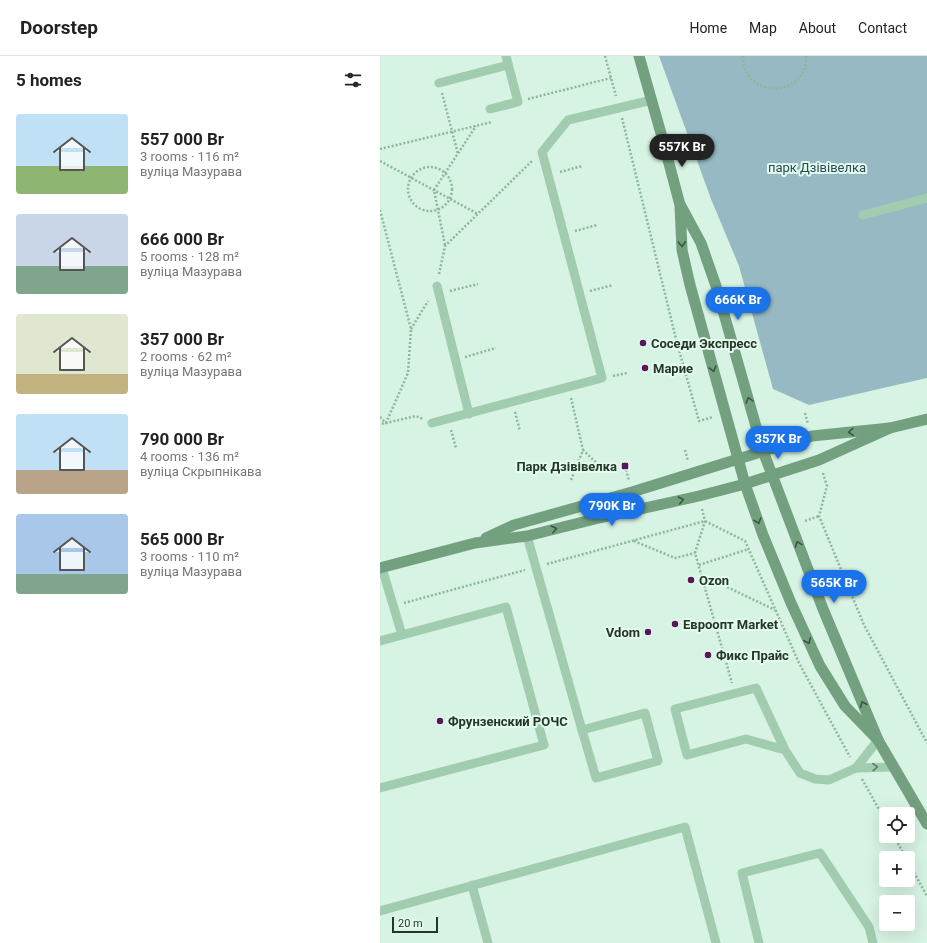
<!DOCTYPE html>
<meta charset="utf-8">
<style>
body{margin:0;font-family:Roboto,sans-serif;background:#f6f6f6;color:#222;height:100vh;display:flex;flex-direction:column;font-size:15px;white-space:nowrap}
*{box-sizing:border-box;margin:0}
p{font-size:13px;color:#767676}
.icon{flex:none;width:22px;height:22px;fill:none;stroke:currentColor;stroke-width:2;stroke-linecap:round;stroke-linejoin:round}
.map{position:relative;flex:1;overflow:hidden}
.details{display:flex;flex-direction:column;background:#fff;width:380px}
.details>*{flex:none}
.buttons{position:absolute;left:499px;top:751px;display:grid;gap:8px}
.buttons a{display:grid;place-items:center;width:36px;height:36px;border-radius:4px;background:#fff;box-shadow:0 4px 16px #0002;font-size:20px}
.scale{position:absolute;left:12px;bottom:10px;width:46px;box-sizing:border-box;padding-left:4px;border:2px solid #253628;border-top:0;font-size:11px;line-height:14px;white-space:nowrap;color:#253628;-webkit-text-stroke:3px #e3fbed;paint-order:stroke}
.price{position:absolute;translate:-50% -34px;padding:0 9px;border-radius:14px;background:#1a73e8;color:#fff;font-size:13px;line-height:26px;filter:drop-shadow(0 1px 2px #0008)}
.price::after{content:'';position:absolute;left:50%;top:24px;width:12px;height:9px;margin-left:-6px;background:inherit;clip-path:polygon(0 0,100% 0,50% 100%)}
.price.on{background:#222;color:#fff}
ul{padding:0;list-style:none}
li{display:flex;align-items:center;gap:12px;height:100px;padding:0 16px}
li span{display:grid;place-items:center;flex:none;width:112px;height:80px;border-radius:4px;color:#555}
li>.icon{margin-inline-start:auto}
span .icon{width:48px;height:48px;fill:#fffc;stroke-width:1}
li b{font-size:17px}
h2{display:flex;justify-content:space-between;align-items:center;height:48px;padding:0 16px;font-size:17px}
header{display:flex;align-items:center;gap:24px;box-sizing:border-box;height:56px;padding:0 20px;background:#fff;border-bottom:1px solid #e0e0e0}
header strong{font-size:19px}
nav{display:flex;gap:22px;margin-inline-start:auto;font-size:14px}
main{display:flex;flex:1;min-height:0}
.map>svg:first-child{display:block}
</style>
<header>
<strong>Doorstep</strong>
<nav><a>Home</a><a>Map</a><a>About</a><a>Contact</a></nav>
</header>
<main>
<section class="details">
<h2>5 homes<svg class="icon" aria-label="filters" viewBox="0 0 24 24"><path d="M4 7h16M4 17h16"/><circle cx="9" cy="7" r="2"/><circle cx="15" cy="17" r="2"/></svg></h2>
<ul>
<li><span style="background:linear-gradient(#bfe0f5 65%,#8fb573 0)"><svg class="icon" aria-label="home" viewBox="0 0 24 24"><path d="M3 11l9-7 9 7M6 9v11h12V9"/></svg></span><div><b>557 000 Br</b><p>3 rooms · 116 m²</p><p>вуліца Мазурава</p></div></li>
<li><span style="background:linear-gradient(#c9d6e8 65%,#7fa58c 0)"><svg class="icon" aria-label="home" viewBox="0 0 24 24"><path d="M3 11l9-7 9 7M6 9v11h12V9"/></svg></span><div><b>666 000 Br</b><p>5 rooms · 128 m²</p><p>вуліца Мазурава</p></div></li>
<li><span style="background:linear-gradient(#dfe7d0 75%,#c2b280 0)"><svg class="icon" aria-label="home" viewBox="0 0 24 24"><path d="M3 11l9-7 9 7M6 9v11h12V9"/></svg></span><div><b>357 000 Br</b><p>2 rooms · 62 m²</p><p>вуліца Мазурава</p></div></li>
<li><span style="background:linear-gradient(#bfe0f5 70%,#b9a48a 0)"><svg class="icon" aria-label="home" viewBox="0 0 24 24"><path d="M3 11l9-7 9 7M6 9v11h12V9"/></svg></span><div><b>790 000 Br</b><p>4 rooms · 136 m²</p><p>вуліца Скрыпнікава</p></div></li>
<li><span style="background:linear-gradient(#a9c7e8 75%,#7fa58c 0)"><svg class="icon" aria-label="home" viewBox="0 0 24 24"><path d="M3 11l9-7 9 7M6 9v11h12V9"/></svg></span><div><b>565 000 Br</b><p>3 rooms · 110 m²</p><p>вуліца Мазурава</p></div></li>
</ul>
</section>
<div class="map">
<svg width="547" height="887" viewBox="0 0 547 887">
<rect width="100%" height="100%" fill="#d7f3e3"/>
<path fill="#96b9c3" d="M279,0H547V322L429,349L393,333L359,210L331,143Z"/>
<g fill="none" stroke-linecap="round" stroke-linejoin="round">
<g stroke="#8cb89a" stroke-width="2.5" stroke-dasharray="2 2" stroke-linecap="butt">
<path d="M225,0L236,40"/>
<path d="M363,0C362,43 427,44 426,0"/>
<path d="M62,37L78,98"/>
<path d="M148,43L231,22"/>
<path d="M242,62L297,287L319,365L333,361"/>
<path d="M0,93L112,66"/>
<path d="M0,105L98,158"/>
<circle cx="50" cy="133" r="22"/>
<path d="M180,116L202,110"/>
<path d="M0,154L31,273L28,317L6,367L0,368"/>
<path d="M195,175L217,169"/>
<path d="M65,189L54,134L96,70"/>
<path d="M59,218L65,190L152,105"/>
<path d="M70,235L98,228"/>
<path d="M210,235L233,229"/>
<path d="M31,273L48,245"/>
<path d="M85,301L116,292"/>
<path d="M233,320L247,317"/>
<path d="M191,342L203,394"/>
<path d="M135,356L140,375"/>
<path d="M425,357L428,368"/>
<path d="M0,361L6,367L36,360L43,363"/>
<path d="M71,374L76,392"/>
<path d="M305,394L308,405"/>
<path d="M245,410L249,425"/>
<path d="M443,417L447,430L439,460L484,569L547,687"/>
<path d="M191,424L203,394L225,415"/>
<path d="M322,453L325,465L315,497L352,627"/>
<path d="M425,465L439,460"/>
<path d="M254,485L295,502L315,497"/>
<path d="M167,508L325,465L365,485L419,607L470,701"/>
<path d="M319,509L369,493"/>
<path d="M322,519L395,554"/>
<path d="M24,547L145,514"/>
<path d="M482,723L506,766"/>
<path d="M514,780L526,802"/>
<path d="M528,806L547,840"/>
</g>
<g stroke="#a2ccb0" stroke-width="9">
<path d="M59,27L128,9"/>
<path d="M110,53L138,46L126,0"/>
<path d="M483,159L547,142"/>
<path d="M57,230L89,358"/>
<path d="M52,367L222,322L162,96L188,64L272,44"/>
<path d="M147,480L202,674"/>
<path d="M2,512L22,579"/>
<path d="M0,585L126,551L164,689L0,732"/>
<path d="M265,657L278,705L216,722L202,674Z"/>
<path d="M405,694L366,683L307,699L295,653L376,632L405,694L420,717L435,723L449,724L476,712L513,711"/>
<path d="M476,712L498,684"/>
<path d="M92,829L108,887"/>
<path d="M0,855L305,771L336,887"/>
<path d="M379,887L362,817L440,797L489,871L493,887"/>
</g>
<g stroke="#73a07e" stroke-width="11">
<path d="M259,0L282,81L300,149L302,194L310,229L365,428L383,479L411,547L440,610L465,650L498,684"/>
<path d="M301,150L321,187L336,230L383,395L443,553L498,684L547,768"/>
<path d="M106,482L134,469L252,436L432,380L510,372L547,363"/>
<path d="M0,512L95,487L147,480L215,463L319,440L365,428L439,404L510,372"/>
</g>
</g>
<defs><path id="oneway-chevron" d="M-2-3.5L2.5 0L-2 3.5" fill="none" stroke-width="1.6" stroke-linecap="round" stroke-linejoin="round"/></defs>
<g stroke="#3c5642">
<use href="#oneway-chevron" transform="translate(302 188) rotate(87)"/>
<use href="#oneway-chevron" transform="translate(333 313) rotate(75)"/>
<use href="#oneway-chevron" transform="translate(369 344) rotate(-106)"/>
<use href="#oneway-chevron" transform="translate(471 376) rotate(175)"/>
<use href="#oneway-chevron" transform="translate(301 444) rotate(-12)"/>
<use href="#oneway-chevron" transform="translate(378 465) rotate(71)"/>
<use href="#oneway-chevron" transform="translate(174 473) rotate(-14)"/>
<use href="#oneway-chevron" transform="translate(418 488) rotate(-111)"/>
<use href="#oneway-chevron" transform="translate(428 585) rotate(65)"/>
<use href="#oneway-chevron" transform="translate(483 648) rotate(-113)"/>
</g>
<use stroke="#5d7a65" href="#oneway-chevron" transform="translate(495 711) rotate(-2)"/>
<g fill="#57175b" stroke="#e3fbed" stroke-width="1.5">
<circle cx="263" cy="287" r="4"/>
<circle cx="265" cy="312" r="4"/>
<rect x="241" y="406" width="8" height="8" rx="2"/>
<circle cx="311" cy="524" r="4"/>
<circle cx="295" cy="568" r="4"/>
<circle cx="268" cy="576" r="4"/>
<circle cx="328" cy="599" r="4"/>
<circle cx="60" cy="665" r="4"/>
</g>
<g text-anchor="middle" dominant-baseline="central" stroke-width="4" stroke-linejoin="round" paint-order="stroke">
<g font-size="13" fill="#274a56" stroke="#e3fbed">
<text x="437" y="111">парк Дзівівелка</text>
</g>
<g font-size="13" font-weight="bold" fill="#253628" stroke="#e3fbed" text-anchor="start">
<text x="271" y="287">Соседи Экспресс</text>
<text x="273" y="312">Марие</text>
<text x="237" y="410" text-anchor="end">Парк Дзівівелка</text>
<text x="319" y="524">Ozon</text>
<text x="303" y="568">Евроопт Market</text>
<text x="260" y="576" text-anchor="end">Vdom</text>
<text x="336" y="599">Фикс Прайс</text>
<text x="68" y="665">Фрунзенский РОЧС</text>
</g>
</g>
</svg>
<div class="buttons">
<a><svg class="icon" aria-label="locate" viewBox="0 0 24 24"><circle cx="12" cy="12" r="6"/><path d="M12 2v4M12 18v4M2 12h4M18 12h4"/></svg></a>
<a>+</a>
<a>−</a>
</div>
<div class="scale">20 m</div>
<b class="price on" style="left:302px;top:112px">557K Br</b>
<b class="price" style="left:358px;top:265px">666K Br</b>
<b class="price" style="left:398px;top:404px">357K Br</b>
<b class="price" style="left:232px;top:471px">790K Br</b>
<b class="price" style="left:454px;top:548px">565K Br</b>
</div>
</main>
